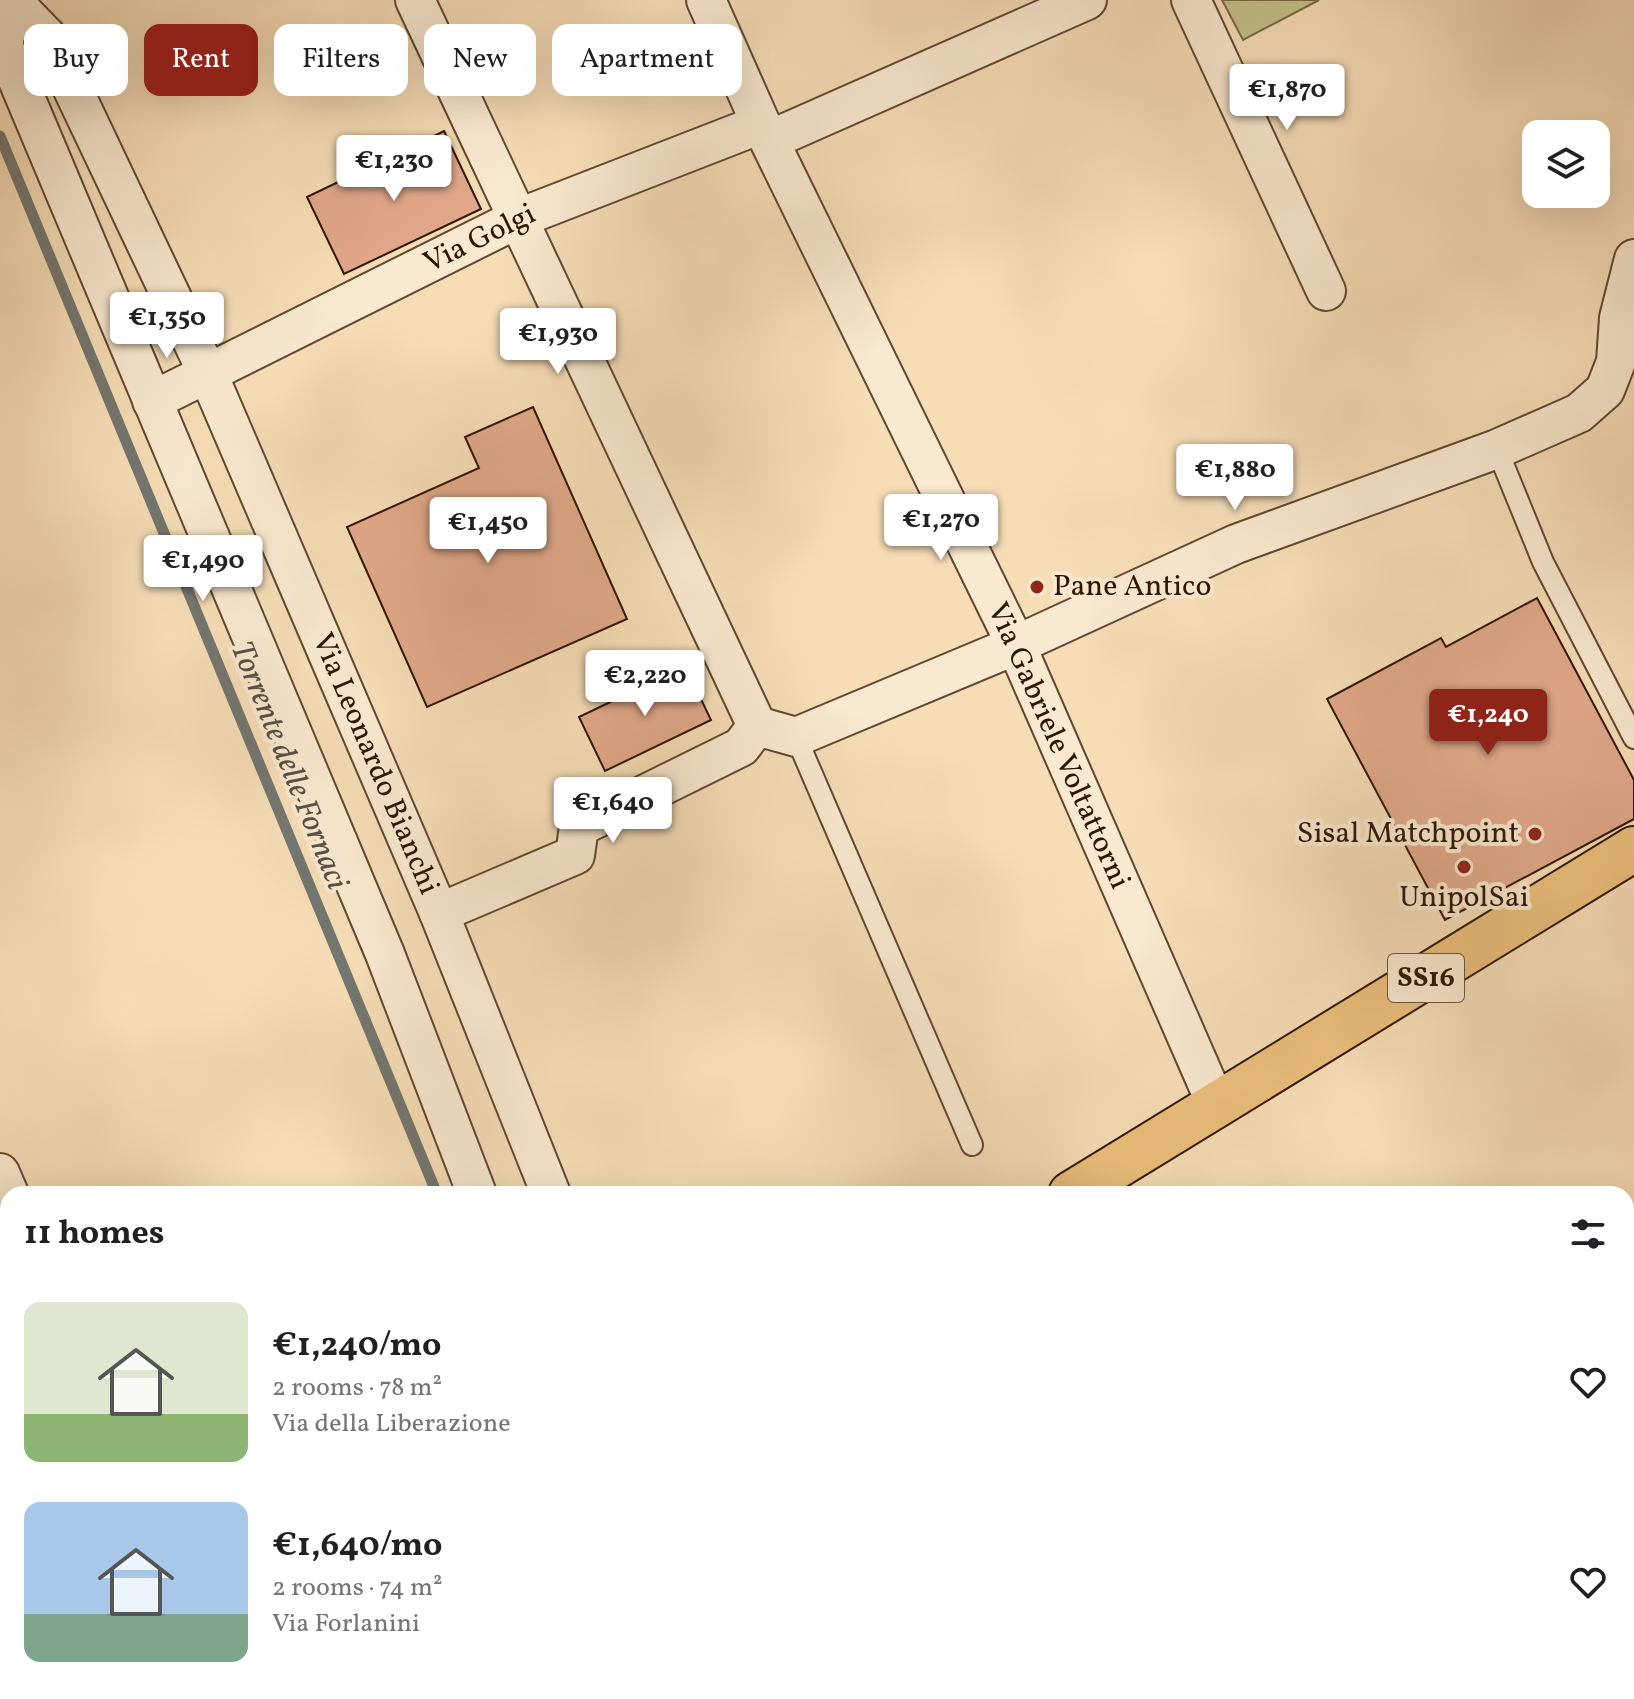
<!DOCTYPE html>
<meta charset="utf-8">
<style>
body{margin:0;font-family:Vollkorn,serif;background:#f2f2f2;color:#202124;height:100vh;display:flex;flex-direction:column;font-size:30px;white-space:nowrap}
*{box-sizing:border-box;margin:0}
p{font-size:26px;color:#757577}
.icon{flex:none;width:44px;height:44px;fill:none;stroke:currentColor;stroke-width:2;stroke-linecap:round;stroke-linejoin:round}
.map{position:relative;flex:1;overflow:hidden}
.sheet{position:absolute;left:0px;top:1186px;width:1634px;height:514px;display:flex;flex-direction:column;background:#fff;border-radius:24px 24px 0 0;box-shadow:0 8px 32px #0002}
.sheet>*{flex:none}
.guide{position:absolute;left:24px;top:24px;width:800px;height:72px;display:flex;gap:16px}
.tools{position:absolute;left:1522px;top:120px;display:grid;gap:16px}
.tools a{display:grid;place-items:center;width:88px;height:88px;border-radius:16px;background:#fff;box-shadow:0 8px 32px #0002;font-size:40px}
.price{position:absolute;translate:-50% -68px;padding:0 18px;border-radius:8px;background:#fff;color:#222;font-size:26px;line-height:52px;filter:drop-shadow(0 2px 4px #0008)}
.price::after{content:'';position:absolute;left:50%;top:48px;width:24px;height:18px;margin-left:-12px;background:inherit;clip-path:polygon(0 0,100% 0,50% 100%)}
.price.current{background:#8f2418;color:#fff}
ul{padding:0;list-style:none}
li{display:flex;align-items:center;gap:24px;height:200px;padding:0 24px}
li span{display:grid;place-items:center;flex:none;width:224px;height:160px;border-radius:16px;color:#555}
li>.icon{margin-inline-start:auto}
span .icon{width:96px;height:96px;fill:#fffc;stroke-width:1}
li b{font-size:34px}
h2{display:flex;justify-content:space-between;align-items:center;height:96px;padding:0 24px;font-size:34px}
.chip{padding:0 28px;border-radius:16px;background:#fff;box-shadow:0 8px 32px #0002;font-size:28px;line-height:72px}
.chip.current{background:#8f2418;color:#fff}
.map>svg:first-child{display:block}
</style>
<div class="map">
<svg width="1634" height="1699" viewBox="0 0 1634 1699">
<rect width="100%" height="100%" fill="#f6ddb6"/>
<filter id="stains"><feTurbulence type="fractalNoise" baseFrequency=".0025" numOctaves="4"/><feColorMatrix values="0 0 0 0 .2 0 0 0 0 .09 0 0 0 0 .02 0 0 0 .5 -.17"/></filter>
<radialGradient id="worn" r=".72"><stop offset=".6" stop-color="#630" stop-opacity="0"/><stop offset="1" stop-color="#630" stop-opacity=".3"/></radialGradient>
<path fill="#c2bf89" stroke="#786a47" stroke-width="2" d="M1222,0H1319L1243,40Z"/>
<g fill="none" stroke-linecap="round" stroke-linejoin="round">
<g stroke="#737771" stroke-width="11">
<path d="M0,136L437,1194"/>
<path d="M573,1692V1699"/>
</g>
</g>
<g fill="#e0a889" stroke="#2f1505" stroke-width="2">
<path d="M444,131L481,209L344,274L307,197Z"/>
<path d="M533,407L627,619L427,707L347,527L479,468L465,437Z"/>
<path d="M1537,598L1634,780V819L1445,920L1327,699L1441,638L1446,647Z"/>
<path d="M685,666L711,720L605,771L579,717Z"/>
</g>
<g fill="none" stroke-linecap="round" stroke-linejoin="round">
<defs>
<g id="service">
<path d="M1497,449L1543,562L1634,738"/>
<path d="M796,737L972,1145"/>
<path d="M937,1692V1699"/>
</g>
<g id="minor">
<path d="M6,0L4,47L385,954L477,1194"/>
<path d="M11,0L49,39L208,374L439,913L551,1194"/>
<path d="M415,0L757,726"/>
<path d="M706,0L761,124L1016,645L1217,1106"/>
<path d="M1191,0L1326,291"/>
<path d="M770,140L1087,0"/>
<path d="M152,401L519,218L761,124"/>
<path d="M757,726L796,737L1016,645L1236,544L1497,449L1579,413L1605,390L1616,362L1619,318L1634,259"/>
<path d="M439,913L575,855L579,827L741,747L757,726"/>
<path d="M0,1173L9,1194"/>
<path d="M0,1272L8,1268"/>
<path d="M1626,1368L1634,1365"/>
<path d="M1626,1508L1634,1523"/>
<path d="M505,1692L507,1699"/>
<path d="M1155,1692V1699"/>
<path d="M1610,1692V1699"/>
<path d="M873,1699L885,1692"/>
</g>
<path id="secondary" d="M1626,1652L1634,1654"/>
<g id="primary">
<path d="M1071,1194L1634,849"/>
<path d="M245,1699L257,1692"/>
</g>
</defs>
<use href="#service" stroke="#614731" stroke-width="24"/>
<use href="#minor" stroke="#614731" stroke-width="42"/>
<use href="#secondary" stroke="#2f1505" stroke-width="48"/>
<use href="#primary" stroke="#2f1505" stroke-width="48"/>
<use href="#service" stroke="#f9e9d0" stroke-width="20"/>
<use href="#minor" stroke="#f9e9d0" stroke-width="38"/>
<use href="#secondary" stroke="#f9e9d0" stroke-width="44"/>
<use href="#primary" stroke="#ebbe7b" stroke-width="44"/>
</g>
<g fill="#8f2418" stroke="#f9e9d0" stroke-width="3">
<circle cx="1037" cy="587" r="8"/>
<circle cx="1535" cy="834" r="8"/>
<circle cx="1464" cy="867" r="8"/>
</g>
<g text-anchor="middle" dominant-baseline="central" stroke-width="8" stroke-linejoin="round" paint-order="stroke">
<rect fill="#f9e9d0" stroke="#6c5542" stroke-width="2" x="1388" y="954" width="76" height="48" rx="6"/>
<g font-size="28" font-weight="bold" fill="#2f1505">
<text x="1426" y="978">SS16</text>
</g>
<g font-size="30" fill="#2f1505" stroke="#f9e9d0">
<text transform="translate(480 239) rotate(-26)">Via Golgi</text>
<text transform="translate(1058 746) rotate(66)">Via Gabriele Voltattorni</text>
<text transform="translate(375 764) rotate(67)">Via Leonardo Bianchi</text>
</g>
<g font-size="30" fill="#2f1505" stroke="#f9e9d0" text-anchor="start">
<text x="1053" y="587">Pane Antico</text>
<text x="1519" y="834" text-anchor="end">Sisal Matchpoint</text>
<text x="1464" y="898" text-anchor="middle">UnipolSai</text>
</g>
<g font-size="32" font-style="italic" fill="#574e44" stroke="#f9e9d0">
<text transform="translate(288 766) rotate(68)">Torrente delle Fornaci</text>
</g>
</g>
<rect width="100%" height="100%" filter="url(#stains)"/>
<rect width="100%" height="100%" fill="url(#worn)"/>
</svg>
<div class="tools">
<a><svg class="icon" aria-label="layers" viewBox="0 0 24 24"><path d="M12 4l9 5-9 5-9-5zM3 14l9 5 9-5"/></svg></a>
</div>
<b class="price" style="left:1287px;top:132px">€1,870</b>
<b class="price" style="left:394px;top:203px">€1,230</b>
<b class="price" style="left:167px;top:360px">€1,350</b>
<b class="price" style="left:558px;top:376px">€1,930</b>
<b class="price" style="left:1235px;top:512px">€1,880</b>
<b class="price" style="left:941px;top:562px">€1,270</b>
<b class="price" style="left:488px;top:565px">€1,450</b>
<b class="price" style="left:203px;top:603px">€1,490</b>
<b class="price" style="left:645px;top:718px">€2,220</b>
<b class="price current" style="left:1488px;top:757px">€1,240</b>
<b class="price" style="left:613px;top:845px">€1,640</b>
<div class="guide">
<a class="chip">Buy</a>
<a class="chip current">Rent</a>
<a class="chip">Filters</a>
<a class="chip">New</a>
<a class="chip">Apartment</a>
</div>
<section class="sheet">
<h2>11 homes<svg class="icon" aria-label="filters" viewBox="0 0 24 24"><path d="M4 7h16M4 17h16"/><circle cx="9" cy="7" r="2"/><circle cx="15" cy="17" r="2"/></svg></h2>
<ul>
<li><span style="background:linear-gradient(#dfe7d0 70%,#8fb573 0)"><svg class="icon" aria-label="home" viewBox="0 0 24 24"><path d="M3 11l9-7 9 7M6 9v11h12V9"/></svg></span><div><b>€1,240/mo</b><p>2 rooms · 78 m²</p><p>Via della Liberazione</p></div><svg class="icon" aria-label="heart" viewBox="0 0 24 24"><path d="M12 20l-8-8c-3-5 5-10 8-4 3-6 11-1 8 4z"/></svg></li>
<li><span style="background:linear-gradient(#a9c7e8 70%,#7fa58c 0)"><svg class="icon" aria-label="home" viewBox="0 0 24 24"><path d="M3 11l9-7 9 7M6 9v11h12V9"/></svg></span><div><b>€1,640/mo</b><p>2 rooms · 74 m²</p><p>Via Forlanini</p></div><svg class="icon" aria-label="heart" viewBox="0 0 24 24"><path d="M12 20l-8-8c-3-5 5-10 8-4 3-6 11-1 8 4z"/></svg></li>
</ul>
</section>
</div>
